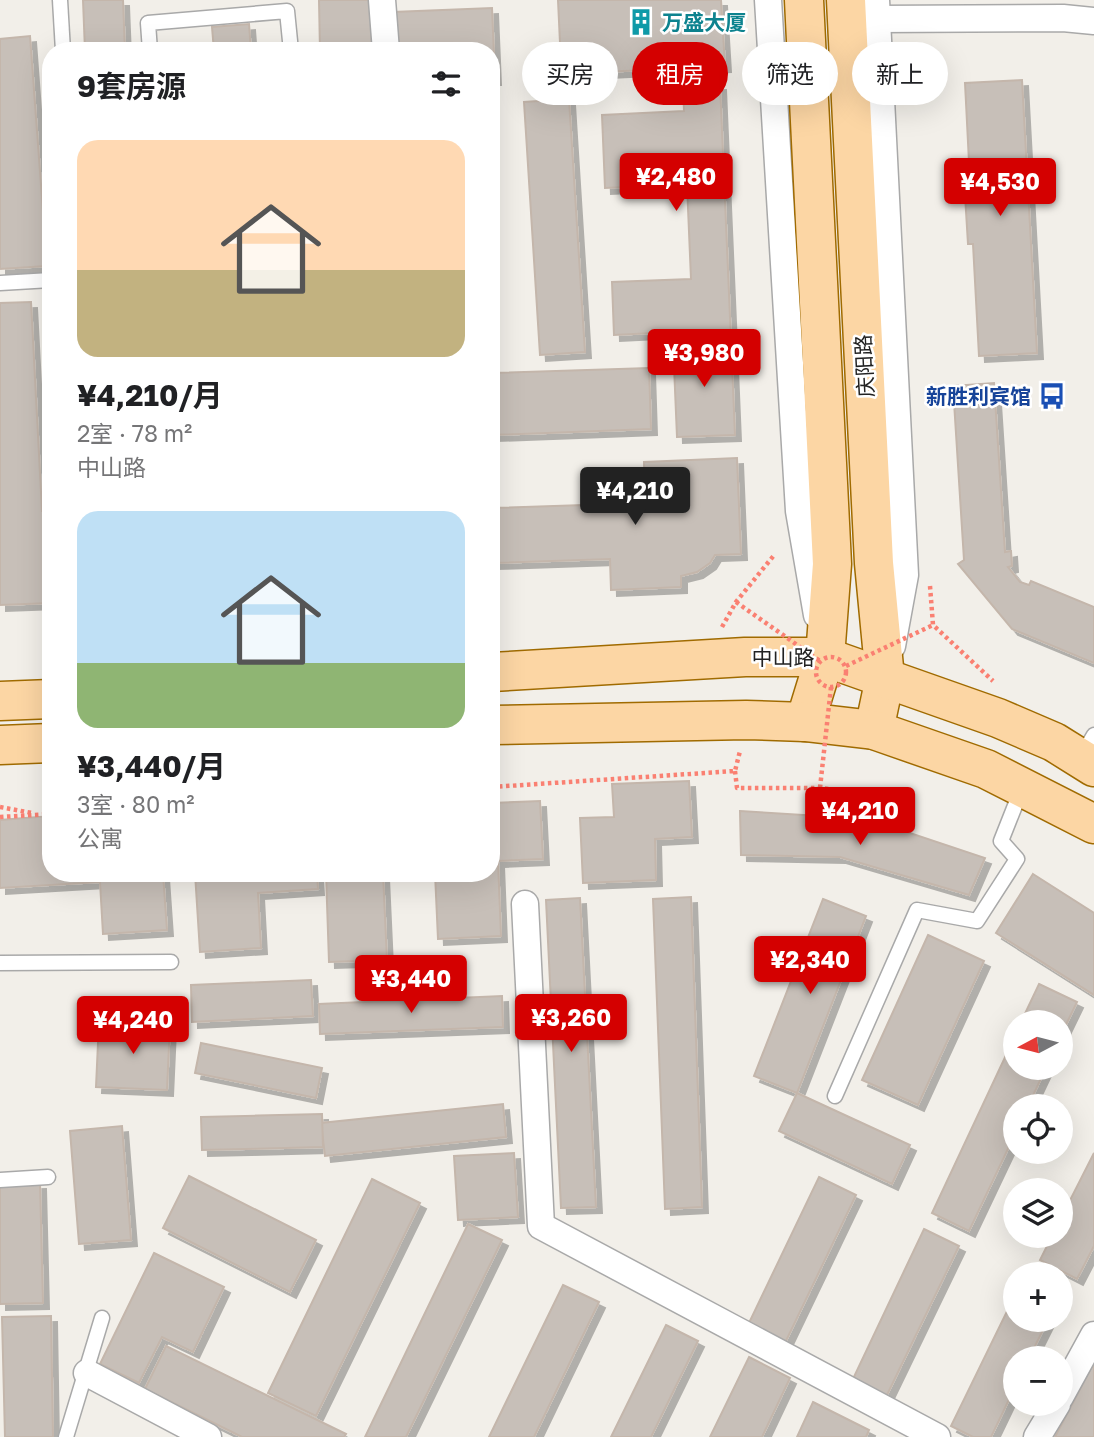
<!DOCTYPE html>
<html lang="zh">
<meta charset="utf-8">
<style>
body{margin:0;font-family:"Golos Text","Noto Sans SC",sans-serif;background:#f6f6f6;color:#202124;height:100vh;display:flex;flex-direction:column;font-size:26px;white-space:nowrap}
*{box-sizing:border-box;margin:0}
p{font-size:23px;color:#757577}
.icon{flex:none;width:38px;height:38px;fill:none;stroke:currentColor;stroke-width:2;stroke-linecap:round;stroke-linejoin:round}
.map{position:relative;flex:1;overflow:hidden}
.sheet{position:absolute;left:42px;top:42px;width:458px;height:840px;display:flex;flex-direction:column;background:#fff;border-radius:28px;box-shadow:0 7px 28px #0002}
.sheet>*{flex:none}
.hud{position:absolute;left:522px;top:42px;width:467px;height:63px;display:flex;gap:14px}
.needle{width:46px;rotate:263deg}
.tools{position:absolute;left:1003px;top:1010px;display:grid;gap:14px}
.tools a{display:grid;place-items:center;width:70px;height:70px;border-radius:50%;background:#fff;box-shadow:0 7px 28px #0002;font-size:35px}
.price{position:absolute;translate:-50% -60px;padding:0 16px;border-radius:7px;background:#d40000;color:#fff;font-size:23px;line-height:46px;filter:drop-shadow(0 2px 4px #0008)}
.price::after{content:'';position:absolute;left:50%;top:42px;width:21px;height:16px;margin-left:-10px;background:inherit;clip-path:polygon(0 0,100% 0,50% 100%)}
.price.on{background:#222;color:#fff}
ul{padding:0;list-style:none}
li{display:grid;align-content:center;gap:14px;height:371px;padding:0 35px}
li span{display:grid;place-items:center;height:217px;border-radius:21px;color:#555}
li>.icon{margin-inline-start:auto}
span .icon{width:126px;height:126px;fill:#fffc;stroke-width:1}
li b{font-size:30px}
h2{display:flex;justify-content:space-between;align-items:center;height:84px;padding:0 35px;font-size:30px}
.pill{padding:0 24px;border-radius:32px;background:#fff;box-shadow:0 7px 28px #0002;font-size:24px;line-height:63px}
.pill.on{background:#d40000;color:#fff}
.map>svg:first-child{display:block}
</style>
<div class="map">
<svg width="1094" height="1437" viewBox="0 0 1094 1437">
<defs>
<filter id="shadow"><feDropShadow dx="6" dy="6" stdDeviation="0" flood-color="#0004"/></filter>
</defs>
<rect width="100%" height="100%" fill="#f2efe9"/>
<g fill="#c7bfb8" stroke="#c4b6ab" stroke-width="2" filter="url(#shadow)">
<path d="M83,0H123L125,51H85Z"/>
<path d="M319,0H371L372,51H320Z"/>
<path d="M558,0H721L725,66L584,73L560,43Z"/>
<path d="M492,8L495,79H492V51H394L393,12Z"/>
<path d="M249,24L251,51H214L212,27Z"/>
<path d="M30,36L47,266L0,269V39Z"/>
<path d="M1022,80L1037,353L979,356L973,244H968L963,162H969L965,83Z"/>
<path d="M720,84L731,340L694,341L693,331L614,335L612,282L691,279L687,184L605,188L602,115L684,111L683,86Z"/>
<path d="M569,99L585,352L540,355L524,102Z"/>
<path d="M31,302L42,511H51V603L0,605V303Z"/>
<path d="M731,340L735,435L677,437L673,342Z"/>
<path d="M649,368L651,429L492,435V373Z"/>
<path d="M994,383L1005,552L1011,551L1012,566L1008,567L1020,582L1029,585L1031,581L1094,607V663L1012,629L958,564L964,560L953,386Z"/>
<path d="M737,458L741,554L715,555L710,563L697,572L681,576V587L611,590L610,559L492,563V508L645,503L644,462Z"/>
<path d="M689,781L692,837L655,839L656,880L583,883L580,818L614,817L612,784Z"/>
<path d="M540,801L543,859L498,861L501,936L438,939L435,873H492V803Z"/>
<path d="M740,811L868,819L985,858L969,895L840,857L741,855Z"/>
<path d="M51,816V873H163L167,930L103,934L100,882L0,888V820Z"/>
<path d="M195,873H317L318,889L258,893L261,948L200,952Z"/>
<path d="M326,873H383L387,960L329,962Z"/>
<path d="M1033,874L1094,913V995L996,933Z"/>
<path d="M691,897L702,1207L665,1209L653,899Z"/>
<path d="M580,898L596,1207L561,1208L546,900Z"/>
<path d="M823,899L866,916L797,1093L754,1076Z"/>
<path d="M928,935L984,961L918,1105L862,1080Z"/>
<path d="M311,980L313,1016L192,1022L191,985Z"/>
<path d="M1039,984L1077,1002L1060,1037V1022H1021Z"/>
<path d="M502,996L503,1027L320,1034L319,1004Z"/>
<path d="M99,1021L170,1024L167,1090L96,1087Z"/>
<path d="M1015,1036V1068H1046L1028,1106H1015V1134L969,1231L932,1213Z"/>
<path d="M201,1043L322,1068L316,1098L195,1073Z"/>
<path d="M797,1093L910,1145L892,1184L779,1131Z"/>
<path d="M503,1104L506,1137L325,1156L321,1123Z"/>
<path d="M322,1114L323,1147L202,1150L201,1117Z"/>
<path d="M122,1126L131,1240L79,1244L70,1131Z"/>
<path d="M514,1153L518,1217L458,1220L454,1156Z"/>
<path d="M1094,1153V1246L1077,1279L1040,1260L1052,1236H1060V1220Z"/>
<path d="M189,1176L316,1240L290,1292L163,1228Z"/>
<path d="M819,1177L856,1195L785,1343L748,1325Z"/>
<path d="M372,1179L420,1203L316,1416L268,1393Z"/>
<path d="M40,1183L43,1303L0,1304V1184Z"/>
<path d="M468,1224L502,1240L406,1437H365Z"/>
<path d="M924,1229L959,1246L886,1397L852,1381Z"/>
<path d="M154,1253L224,1287L193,1352L162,1337L139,1383L100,1364Z"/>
<path d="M563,1285L599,1302L534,1437H489Z"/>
<path d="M1015,1295V1320H1048L1029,1358H1015V1387L991,1437H973L951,1426Z"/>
<path d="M51,1316L53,1437H5L2,1317Z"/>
<path d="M666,1325L698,1341L651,1437H611Z"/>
<path d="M166,1346L346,1434L344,1437H242L145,1389Z"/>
<path d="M749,1357L790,1378L762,1437H710Z"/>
<path d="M1094,1362V1437H1055Z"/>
<path d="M813,1402L869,1430L866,1437H797Z"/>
</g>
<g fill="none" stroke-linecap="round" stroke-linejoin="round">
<defs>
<g id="lane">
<path d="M60,0L63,51"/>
<path d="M150,51L148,23L287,11L291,51"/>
<path d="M0,283L51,280"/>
<path d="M1081,757L1094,735"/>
<path d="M0,963L171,962"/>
<path d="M835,1096L917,910L977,921L1017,859L1001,841L1022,788"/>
<path d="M0,1180L48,1177"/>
<path d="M66,1437L102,1318"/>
</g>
<g id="street">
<path d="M382,0L386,51"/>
<path d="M768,0L799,511L817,615"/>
<path d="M876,0L905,575L892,646"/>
<path d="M877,19L1063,18L1094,21"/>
<path d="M525,904L541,1226L937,1437"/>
<path d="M87,1373L208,1437"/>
<path d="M1060,1397L1094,1335"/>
<path d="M1037,1437L1057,1404"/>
</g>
<g id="primary">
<path d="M804,0L832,564L825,657L805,722"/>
<path d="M846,0L874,563L885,678L874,730"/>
<path d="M492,672L745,657H825L998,718L1054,742L1094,767"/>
<path d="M0,701L51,699"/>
<path d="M492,725L746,720L805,722L874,730L986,769L1094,824"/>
<path d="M0,745L51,743"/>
</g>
</defs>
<use href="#lane" stroke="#a9a9a9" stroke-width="17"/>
<use href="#street" stroke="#a9a9a9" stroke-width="29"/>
<use href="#primary" stroke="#a06b00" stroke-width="41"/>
<g stroke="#fa8072" stroke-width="4.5" stroke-dasharray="3.5 3.5" stroke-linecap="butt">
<path d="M930,586L933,625L993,681"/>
<path d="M722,627L736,602L775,554"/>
<path d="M735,771L737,788H820L912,798"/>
<path d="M492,787L735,771L740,751"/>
<path d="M0,807L32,813"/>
<path d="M0,817L51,814"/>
</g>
<use href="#lane" stroke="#fff" stroke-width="14"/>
<use href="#street" stroke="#fff" stroke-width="26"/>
<use href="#primary" stroke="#fcd6a4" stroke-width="38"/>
<g stroke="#fa8072" stroke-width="4.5" stroke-dasharray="3.5 3.5" stroke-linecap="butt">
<path d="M736,602L820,661"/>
<circle cx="831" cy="672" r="15"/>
<path d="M846,666L933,625"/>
<path d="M820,788L831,687"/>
</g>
</g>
<defs>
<symbol id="building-bare" viewBox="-9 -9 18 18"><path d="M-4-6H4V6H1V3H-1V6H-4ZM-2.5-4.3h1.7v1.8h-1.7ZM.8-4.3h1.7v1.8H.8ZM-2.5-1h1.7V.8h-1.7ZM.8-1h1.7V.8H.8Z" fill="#0f9aa8" stroke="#fff" stroke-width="2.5" paint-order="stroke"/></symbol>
<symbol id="bus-bare" viewBox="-9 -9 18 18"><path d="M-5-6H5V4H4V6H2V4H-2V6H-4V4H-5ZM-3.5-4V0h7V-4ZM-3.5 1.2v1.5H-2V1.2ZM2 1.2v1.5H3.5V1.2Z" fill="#1a4fb4" stroke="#fff" stroke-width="2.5" paint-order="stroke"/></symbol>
</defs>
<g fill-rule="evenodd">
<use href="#building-bare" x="622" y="3" width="38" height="38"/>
<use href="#bus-bare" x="1033" y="377" width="38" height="38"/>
</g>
<g text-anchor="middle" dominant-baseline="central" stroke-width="5" stroke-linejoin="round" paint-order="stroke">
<g font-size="21" font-weight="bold" fill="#0d838f" stroke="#fff" text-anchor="start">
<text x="662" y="22">万盛大厦</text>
</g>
<g font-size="21" fill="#222" stroke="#fff">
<text transform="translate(864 366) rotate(-93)">庆阳路</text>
<text x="783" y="657">中山路</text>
</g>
<g font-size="21" font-weight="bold" fill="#164399" stroke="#fff" text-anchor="end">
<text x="1031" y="396">新胜利宾馆</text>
</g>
</g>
</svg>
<div class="tools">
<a><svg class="needle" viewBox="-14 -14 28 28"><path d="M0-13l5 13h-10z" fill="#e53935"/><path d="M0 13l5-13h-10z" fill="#757577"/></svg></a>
<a><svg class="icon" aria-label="locate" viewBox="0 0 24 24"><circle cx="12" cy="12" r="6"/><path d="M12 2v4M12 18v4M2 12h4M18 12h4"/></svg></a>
<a><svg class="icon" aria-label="layers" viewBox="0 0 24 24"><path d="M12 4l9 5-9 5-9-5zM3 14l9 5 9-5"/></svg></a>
<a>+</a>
<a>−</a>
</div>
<b class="price" style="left:676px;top:213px">¥2,480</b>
<b class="price" style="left:1000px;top:218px">¥4,530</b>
<b class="price" style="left:704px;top:389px">¥3,980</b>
<b class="price on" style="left:635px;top:527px">¥4,210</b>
<b class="price" style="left:860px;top:847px">¥4,210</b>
<b class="price" style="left:810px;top:996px">¥2,340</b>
<b class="price" style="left:411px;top:1015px">¥3,440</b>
<b class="price" style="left:571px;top:1054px">¥3,260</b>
<b class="price" style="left:133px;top:1056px">¥4,240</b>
<div class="hud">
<a class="pill">买房</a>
<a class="pill on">租房</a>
<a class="pill">筛选</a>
<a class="pill">新上</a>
</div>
<section class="sheet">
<h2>9套房源<svg class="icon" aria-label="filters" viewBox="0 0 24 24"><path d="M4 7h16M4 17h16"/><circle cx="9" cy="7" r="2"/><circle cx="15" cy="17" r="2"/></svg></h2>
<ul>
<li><span style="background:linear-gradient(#ffd9b3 60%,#c2b280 0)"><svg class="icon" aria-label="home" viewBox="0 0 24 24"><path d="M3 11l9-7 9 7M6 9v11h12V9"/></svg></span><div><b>¥4,210/月</b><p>2室 · 78 m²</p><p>中山路</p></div></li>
<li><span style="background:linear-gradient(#bfe0f5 70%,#8fb573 0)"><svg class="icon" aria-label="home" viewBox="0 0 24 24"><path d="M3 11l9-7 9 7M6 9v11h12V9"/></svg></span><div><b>¥3,440/月</b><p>3室 · 80 m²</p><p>公寓</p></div></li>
</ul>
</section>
</div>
